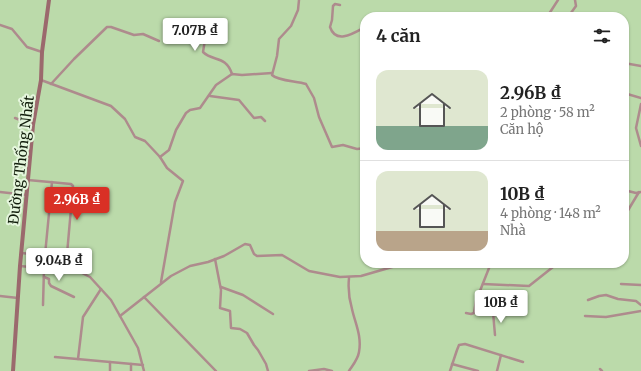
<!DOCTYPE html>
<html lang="vi">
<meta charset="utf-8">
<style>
body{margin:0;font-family:Merriweather,serif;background:#f2f2f2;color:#222;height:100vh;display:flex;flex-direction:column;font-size:15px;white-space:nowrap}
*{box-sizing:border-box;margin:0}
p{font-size:13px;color:#767676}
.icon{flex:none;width:22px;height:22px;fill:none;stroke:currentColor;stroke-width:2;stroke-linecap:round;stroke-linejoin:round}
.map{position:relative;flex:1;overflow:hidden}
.details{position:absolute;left:360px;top:12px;width:269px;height:256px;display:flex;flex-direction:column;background:#fff;border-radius:16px;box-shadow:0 1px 3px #0004}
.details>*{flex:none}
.price{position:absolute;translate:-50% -34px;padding:0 9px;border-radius:4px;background:#fff;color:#222;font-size:13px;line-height:26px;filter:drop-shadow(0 1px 2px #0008)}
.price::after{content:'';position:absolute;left:50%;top:24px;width:12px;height:9px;margin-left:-6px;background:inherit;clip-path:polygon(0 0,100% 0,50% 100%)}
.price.active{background:#d93025;color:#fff}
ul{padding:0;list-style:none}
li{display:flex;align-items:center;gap:12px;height:100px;padding:0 16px}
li+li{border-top:1px solid #e0e0e0}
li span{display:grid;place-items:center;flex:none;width:112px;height:80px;border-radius:12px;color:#555}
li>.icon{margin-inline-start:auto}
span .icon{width:48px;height:48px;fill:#fffc;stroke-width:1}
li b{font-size:17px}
h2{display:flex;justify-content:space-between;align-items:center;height:48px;padding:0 16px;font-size:17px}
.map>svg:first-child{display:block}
</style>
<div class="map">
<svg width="641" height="371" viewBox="0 0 641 371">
<rect width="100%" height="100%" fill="#bbdaaa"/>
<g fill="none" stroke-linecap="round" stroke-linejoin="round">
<g stroke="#ae8b8d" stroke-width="2.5">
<path d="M299,0L298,10L291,26L279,39L277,56L272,75C278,81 297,81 306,84L314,98L319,117L332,147L343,145L357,149L365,148"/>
<path d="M340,5L335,4L333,6L332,20L330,27C336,45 354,33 365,27"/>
<path d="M547,17L558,0"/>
<path d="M568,17L576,6L575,0"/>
<path d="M211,22L207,27L203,52C213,62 226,55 232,74"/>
<path d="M0,25L12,29L27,47L42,52"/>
<path d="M624,63L641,66"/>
<path d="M41,80L111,106L125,119L135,137L145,141L160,157L167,168L183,181L175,202L161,282"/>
<path d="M51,84L74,59L107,27H111L134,35L143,34L159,41"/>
<path d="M624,93L641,98"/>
<path d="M210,96L239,100L254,118L261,117L265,121"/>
<path d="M641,104L636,128L641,146"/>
<path d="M15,118L33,125"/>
<path d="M160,157L169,150L176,130L186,113L190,110L200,108L216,85L232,74L242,75L272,73"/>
<path d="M624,190L636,193L641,192"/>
<path d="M0,192L27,195"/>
<path d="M624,217L639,192"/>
<path d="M21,253L64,257L67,254L73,186L71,184L28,180"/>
<path d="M45,255L52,182"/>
<path d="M215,259L221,290L220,308L230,311L231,328L240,329L247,333L254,345L258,350L266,364L268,371"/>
<path d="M20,266L80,272L90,277L111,300L138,348L144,371"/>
<path d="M44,277L49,279V283L51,286L74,297"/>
<path d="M349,278C348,288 349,299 352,309C355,323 362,336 359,352C358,359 353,365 349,371"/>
<path d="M483,284L529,286L553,267L556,263"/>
<path d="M621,284L641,285"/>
<path d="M221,287L243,295L273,314"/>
<path d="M0,296L18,298"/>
<path d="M144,297L216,371"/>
<path d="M588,300L599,296L606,295L618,299L636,301L641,305"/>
<path d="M43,305L44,269"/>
<path d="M493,312L495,335"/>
<path d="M466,313L471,314L474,313L476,301L491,263"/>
<path d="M120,316L171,276L190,266L208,262L224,256L245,244L250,245L254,254L257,256L282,255L309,271L340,277L361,276L406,263"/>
<path d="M585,316L606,317L641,311"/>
<path d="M55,357L143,365"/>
<path d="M78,359L83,317L101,289"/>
<path d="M110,362V371"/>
<path d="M131,364V371"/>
<path d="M452,364L478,371"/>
<path d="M600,369L602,371"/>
<path d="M309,371L324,369L332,371"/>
<path d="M450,371L457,350L459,345L465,344L523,362"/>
<path d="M497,371L501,355"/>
</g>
<path stroke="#9b696d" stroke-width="4" d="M13,371L20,266L33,125L41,80L42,52L49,0"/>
</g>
<g text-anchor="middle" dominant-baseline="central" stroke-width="4" stroke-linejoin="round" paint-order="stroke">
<g font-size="14" fill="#121e0c" stroke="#e5f6dd">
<text transform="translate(21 160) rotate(-83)">Đường Thống Nhất</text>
</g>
</g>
</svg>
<b class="price" style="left:195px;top:52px">7.07B ₫</b>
<b class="price active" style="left:77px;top:221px">2.96B ₫</b>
<b class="price" style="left:59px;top:282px">9.04B ₫</b>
<b class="price" style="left:501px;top:324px">10B ₫</b>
<section class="details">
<h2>4 căn<svg class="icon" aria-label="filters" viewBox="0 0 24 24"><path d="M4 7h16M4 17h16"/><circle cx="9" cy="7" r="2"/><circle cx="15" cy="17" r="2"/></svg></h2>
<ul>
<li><span style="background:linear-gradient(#dfe7d0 70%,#7fa58c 0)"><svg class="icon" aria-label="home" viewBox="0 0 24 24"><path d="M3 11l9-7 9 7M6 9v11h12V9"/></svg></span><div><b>2.96B ₫</b><p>2 phòng · 58 m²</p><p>Căn hộ</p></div></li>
<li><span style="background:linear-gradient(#dfe7d0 75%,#b9a48a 0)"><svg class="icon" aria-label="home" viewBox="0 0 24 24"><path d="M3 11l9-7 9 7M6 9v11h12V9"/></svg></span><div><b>10B ₫</b><p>4 phòng · 148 m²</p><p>Nhà</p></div></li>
</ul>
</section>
</div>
